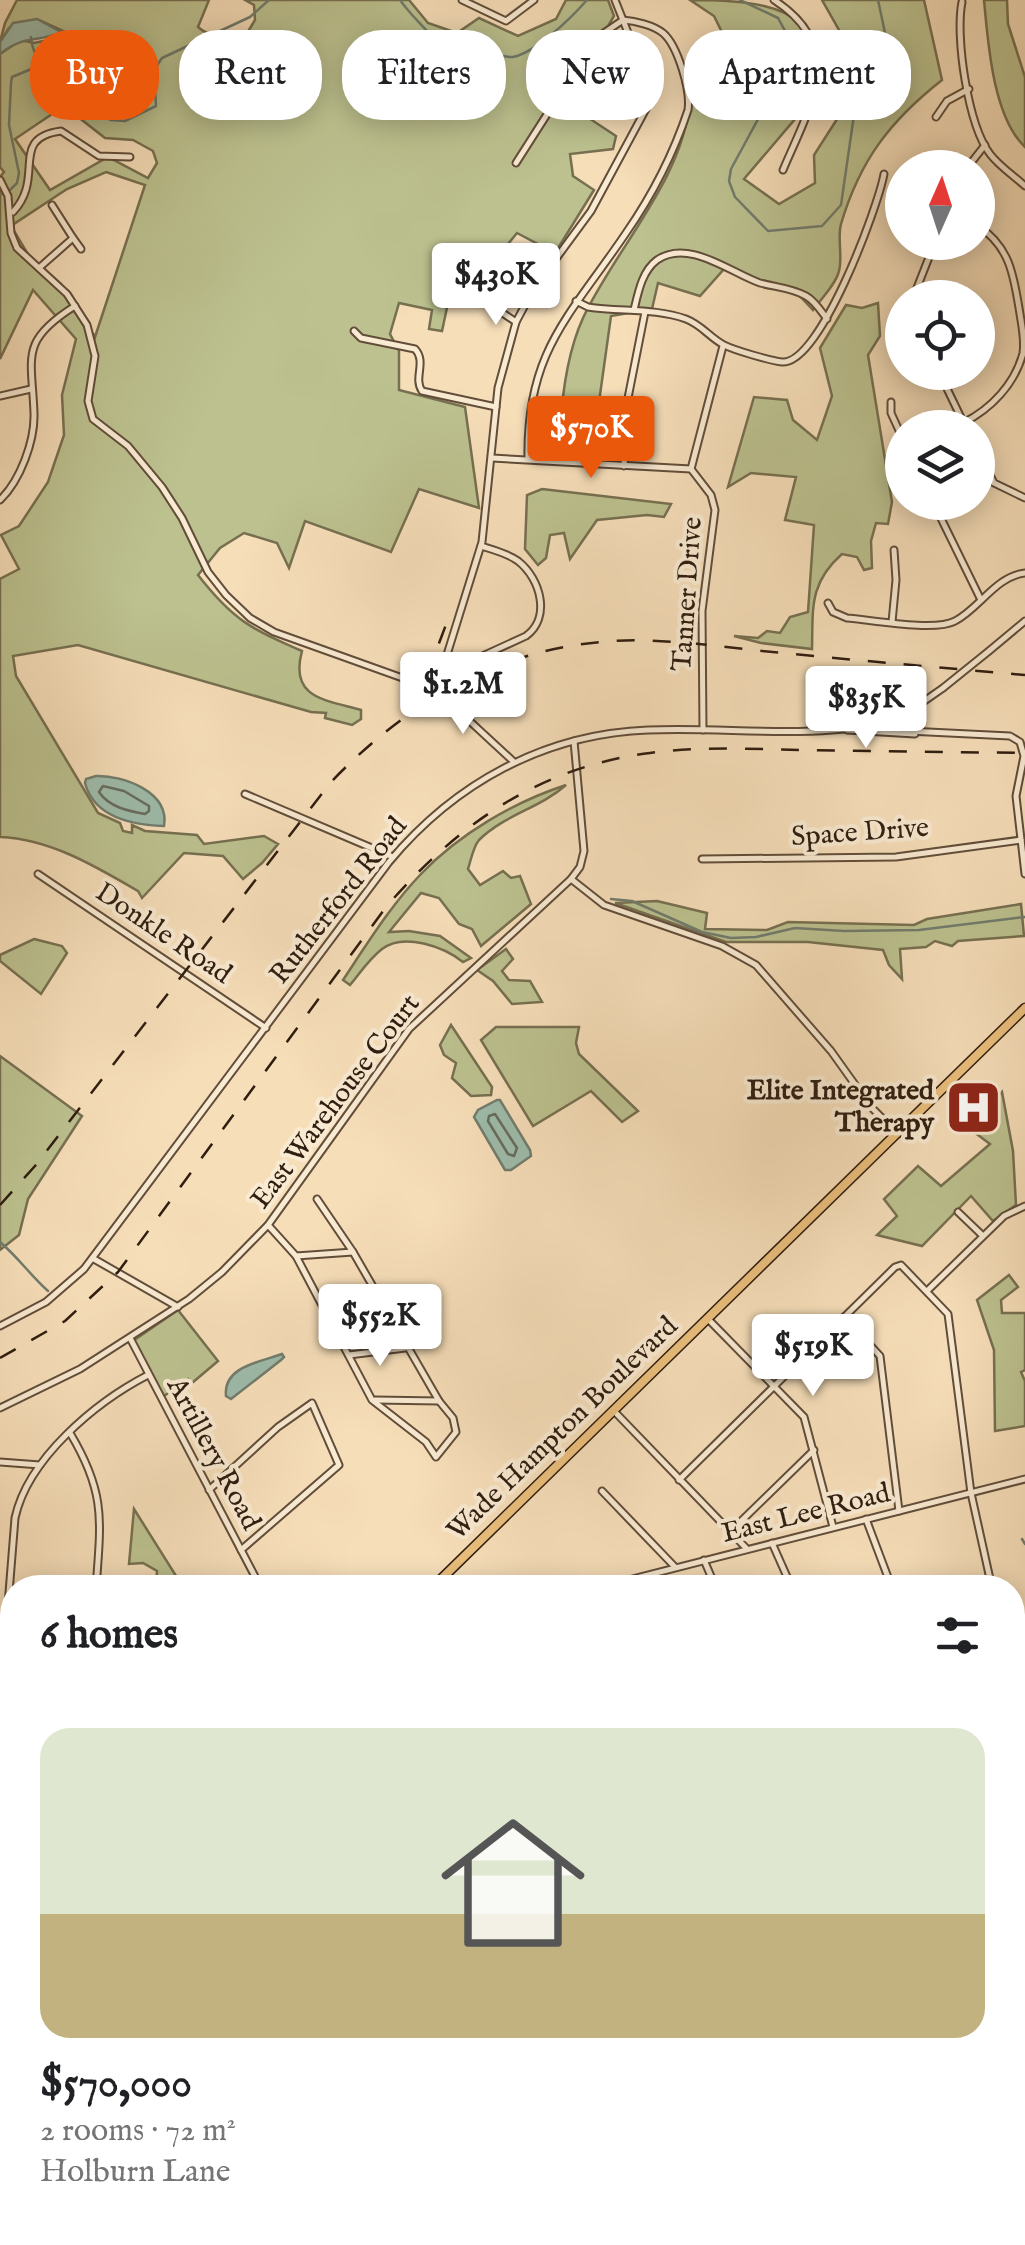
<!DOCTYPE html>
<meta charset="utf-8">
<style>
body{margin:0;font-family:"IM FELL English",serif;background:#f6f6f6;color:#202124;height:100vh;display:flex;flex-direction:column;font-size:38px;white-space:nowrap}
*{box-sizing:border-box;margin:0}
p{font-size:32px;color:#757577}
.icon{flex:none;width:55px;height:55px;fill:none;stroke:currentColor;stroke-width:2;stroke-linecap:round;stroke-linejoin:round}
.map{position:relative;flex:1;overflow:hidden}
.panel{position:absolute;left:0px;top:1575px;width:1025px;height:670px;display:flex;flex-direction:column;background:#fff;border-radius:40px 40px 0 0;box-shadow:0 5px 25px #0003}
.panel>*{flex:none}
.guide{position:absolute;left:30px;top:30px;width:965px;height:90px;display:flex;gap:20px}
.needle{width:65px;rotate:3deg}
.tools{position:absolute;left:885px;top:150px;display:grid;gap:20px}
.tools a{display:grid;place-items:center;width:110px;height:110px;border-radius:50%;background:#fff;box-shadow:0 5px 25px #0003;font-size:50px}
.price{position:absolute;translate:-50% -85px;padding:0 22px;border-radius:10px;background:#fff;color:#222;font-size:32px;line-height:65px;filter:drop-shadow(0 2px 5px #0008)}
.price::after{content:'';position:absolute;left:50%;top:60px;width:30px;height:22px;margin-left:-15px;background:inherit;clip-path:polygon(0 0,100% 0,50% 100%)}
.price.selected{background:#ea580c;color:#fff}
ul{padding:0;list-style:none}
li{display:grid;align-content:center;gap:20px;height:530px;padding:0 40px}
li+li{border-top:2px solid #e0e0e0}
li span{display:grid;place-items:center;height:310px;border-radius:30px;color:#555}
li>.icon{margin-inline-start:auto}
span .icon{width:180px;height:180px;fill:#fffc;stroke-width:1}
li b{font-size:42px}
h2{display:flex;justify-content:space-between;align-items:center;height:120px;padding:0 40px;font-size:42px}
.pill{padding:0 35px;border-radius:40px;background:#fff;box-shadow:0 5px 25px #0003;font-size:35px;line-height:90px}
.pill.selected{background:#ea580c;color:#fff}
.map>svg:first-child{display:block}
</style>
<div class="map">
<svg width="1025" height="2245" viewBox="0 0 1025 2245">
<rect width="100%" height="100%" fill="#f6deb9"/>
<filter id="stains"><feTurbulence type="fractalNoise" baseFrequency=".002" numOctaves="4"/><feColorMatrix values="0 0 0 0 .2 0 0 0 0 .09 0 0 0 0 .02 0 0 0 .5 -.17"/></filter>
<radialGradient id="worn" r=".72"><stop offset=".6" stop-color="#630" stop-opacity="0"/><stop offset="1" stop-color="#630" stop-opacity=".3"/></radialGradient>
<g fill="#bcc18f" stroke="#766f50" stroke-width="2.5" fill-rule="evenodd">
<path d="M17,0H209L198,27C213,40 227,37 246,35L255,20L254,5L245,0H409L428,23L457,33L479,18L518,36L556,19L566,0H608L614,16L600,40L619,95L588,77L572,83L569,105L616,136L613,149L570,154L573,176L594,190L555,253L517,233L481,277L469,265L448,303L442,331L429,329L432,310L399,303L390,334L399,351V390L465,407L479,508L419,489L391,552L305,521L289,568L277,543L244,533L220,548L198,575C233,620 251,629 302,651C289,698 325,700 361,710V719L352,725L325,718L326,713L311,712L78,645L13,656L16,676L98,813L120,823L123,831L132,833V825L145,831L197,835L204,844L264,836L278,844L262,863L243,879L223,856L184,853L142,898L138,891C95,866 50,839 0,837V579L19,569L1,535L19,526L48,482L64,435L62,395L76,339L33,290L0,359V177L4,172L0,167V54L21,40L34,43L72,35L37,19L9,28L0,42L5,23ZM64,106L105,138L133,140L153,151L157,163L148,178L108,157L50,190L15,139ZM106,172L145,185L95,337L61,284L29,256L11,226L67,189Z"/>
<path d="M690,0C728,0 810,0 809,48C809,68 802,91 798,111L795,119L744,179L779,204L815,183L814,155L855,91L856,60L822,0H924L942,80C890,121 860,160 841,224C837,239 843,256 839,271C836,284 821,299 813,310L797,293L725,268L700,296L658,283L652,309L611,316L594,438L560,432C562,394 567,353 583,318C613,253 685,176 689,103L749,87L714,16Z"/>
<path d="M984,0H1007L1008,24L1025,77V147C993,117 988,43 984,0Z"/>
<path d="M878,303L880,336L868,355L892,502L888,524L876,523L871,541L872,568L864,570L857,557L842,554C809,583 813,608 812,649L761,643L734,636L758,638L767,631L780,633L790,617L808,612L814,525L785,520L796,477L751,473L728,487L754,397L787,400L793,420L817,440L832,396L820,348L846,305L862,308Z"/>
<path d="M542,489L671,504L664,517L647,515L597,520L570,559L564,533L550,535L546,558L538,565L525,549L527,495Z"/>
<path d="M566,785C540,808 504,815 479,840C473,847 471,860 468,869L480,885L503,871L511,878L520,876L531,904L481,946L472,929L459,924L439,898L421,893L389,932L409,931L440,936L471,958L463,962C444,947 404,932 382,949C369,959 360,973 350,985L343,980C367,944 391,905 421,874C459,834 514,802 566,785Z"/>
<path d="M657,901L707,913L705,929L767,930L788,922L914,925L927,919L1021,904L1024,936L958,941L952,946L935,941L926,947L900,949L902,979L889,965L883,950L808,942H726L615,903Z"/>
<path d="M34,939L62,946L67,953L41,994L0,961V955Z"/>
<path d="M506,949L513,959L502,971L509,980L530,981L542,1002L512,1004L493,981L477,970Z"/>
<path d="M451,1025L492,1087L491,1095L471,1096L452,1078L456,1063L444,1055L440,1045Z"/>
<path d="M496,1027H579L576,1043L579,1054L638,1111L622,1122L591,1091L533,1126L481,1040Z"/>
<path d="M0,1056L82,1116L28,1199L19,1235L0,1250Z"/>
<path d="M1002,1092L1013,1151L1016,1205L993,1221L971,1196L922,1246L877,1235L897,1216L884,1199L918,1166L941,1186L990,1144L970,1129Z"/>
<path d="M1009,1275L1018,1287L1001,1300L1002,1313H1025V1370L1021,1372L1025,1381V1426L995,1431L994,1350L977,1300Z"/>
<path d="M178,1310L218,1361L192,1383L188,1379L164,1396L130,1343Z"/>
<path d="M134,1509L183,1587H156L157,1571L143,1563L129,1564Z"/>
<path d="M426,2233H511L519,2245H425Z"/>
</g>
<g fill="#9dbcab" stroke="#717c6d" stroke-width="2.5">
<path d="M37,19L61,32C39,43 24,34 0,54V42L13,23Z"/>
<path d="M96,776C123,775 170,792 164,826C132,825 94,817 85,783L86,779Z"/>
<path d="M497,1100H500L530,1150L531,1156L511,1170H505L474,1117L478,1110Z"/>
<path d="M282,1354L284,1357L281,1360L231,1399L226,1396C223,1366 261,1362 282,1354Z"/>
<path d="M3,2073L12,2080V2112L0,2115V2074Z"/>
</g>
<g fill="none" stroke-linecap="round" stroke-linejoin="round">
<g stroke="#666c5e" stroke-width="2.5">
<path d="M103,786L124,791L149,806V811L145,814C128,811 109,807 99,792Z"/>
<path d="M495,1114L517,1148L514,1156L508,1154L488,1121L489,1116Z"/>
</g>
<g stroke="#717c6d" stroke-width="2.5">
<path d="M400,0C407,10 428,33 437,40C441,43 507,58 513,57C537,52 572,17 587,0"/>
<path d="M740,0L778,18L790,40L782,75L731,169L729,181L735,197L768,231L822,226L841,205L855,108L864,91L891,61L878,0"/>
<path d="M31,37C33,62 47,60 53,82C77,89 94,100 110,120L125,121L156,106L154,70L162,58L250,17L269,0"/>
<path d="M8,192L17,183L19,173L9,125L11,83L12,77L41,65"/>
<path d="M0,194H2"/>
<path d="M611,899L632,901L702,932L731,938L756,937L795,928L844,931L919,930L1025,917"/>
<path d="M0,1242C18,1257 30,1275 48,1291"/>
<path d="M1022,1539L1025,1544"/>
<path d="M1012,1673L1020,1667L1025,1650"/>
<path d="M1012,1819L1020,1837"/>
<path d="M1019,1844C1018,1861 1021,1868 1023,1884C1025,1904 1021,1917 1025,1938"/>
<path d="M1025,1941V1967"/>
<path d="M1025,1974L1022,1987L1025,1994"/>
<path d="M4,2114L6,2124L12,2125"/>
<path d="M126,2235L134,2245"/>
<path d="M407,2245L409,2232"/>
</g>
<defs>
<g id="minor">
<path d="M462,0L506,21L534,0"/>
<path d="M774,0C848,48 810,106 783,170"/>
<path d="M962,2C955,37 968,125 990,154C999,166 1014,176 1025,186"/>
<path d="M686,82L730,68"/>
<path d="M936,117L947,101L969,89"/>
<path d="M516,163L595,39L623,20C635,21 653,25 663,33C678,46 691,91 688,110C674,152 651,197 626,233C570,316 526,351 528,459"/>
<path d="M967,168L985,145"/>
<path d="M0,180L8,196L11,233L17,248L67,294L87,325L95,356L88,401L93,419L128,446L162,487L182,518L208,572L226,595L250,618L274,632L436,690L514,762"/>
<path d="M13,212C46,177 8,138 61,131L99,156L130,157"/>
<path d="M73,238L81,249"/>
<path d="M39,268L73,238L52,205"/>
<path d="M445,274L516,322"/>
<path d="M913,298L935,242"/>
<path d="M576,301L588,307C621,312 655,308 686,319C702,325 710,338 724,345C734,350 771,361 782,362C820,365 878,207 884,174"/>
<path d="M634,310C638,293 642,271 657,260C688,238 731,273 760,283C775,287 792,288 806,296C815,301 821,311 827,319"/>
<path d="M354,331L361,338L415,349C427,362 413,378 422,391L496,407"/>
<path d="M939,372L966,428"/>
<path d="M0,396L31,389"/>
<path d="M891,402V413L902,437"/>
<path d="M963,423C991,409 1015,384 1023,353C1025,340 1022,327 1020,314C1014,278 1011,247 978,226"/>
<path d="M978,452L994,483L1025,498"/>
<path d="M492,458L691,469"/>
<path d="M624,466L628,398L645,312"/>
<path d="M691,469L711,495L715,510L702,611L703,730"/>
<path d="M691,469L723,346"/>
<path d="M0,500C20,481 35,441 34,413C32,357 19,341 75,306"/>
<path d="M933,502L981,600"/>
<path d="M828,603L833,612L847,618C872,620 935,632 955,621C979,609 996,576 1025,573"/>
<path d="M892,622L896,580L894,550"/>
<path d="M989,651L1025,621"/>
<path d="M441,675L526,636C551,618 541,579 518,561C507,553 494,550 481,546"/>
<path d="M436,690L482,542L498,388L516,322L533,290L591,211L647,107L646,78L615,0"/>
<path d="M894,716L899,726L908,731L1010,736L1020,742L1024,756L1016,796L1025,874"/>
<path d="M894,716L900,718L943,688"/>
<path d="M847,730L915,734"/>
<path d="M245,794L393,857"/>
<path d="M702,859L896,857L1021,840"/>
<path d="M38,874L266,1028"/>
<path d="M571,879L604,905L722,946L756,965L831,1051L871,1107L898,1134"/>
<path d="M958,1212L983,1236"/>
<path d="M268,1225L296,1256L372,1400L426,1442L436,1457L456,1432L453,1418L439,1401L353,1252L317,1199"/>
<path d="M296,1256L353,1252"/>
<path d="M94,1259L178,1307"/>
<path d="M927,1291L1004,1216L1025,1206"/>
<path d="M321,1301L378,1302"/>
<path d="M844,1317L880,1356L899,1511"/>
<path d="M708,1319L804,1417L833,1527"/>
<path d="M0,1326L46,1302L84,1269L389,862C455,783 544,734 648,730C709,727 771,735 832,730C851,729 875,726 892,717C902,712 907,707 919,705"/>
<path d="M130,1338L261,1588"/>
<path d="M349,1355L405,1348"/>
<path d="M375,1400L439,1401"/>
<path d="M0,1408L80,1369L189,1299L222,1272L268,1225L409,1029L571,879L580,867L584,851L574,741"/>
<path d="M614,1411L747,1549"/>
<path d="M70,1433C106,1493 101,1520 96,1588"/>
<path d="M0,1462L40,1465"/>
<path d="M679,1480L895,1267L901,1265L948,1314L971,1493L992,1588"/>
<path d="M209,1490L278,1427L312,1403L339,1465L241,1550"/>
<path d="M602,1491L675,1567"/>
<path d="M866,1519L892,1588"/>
<path d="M731,1531L814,1450"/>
<path d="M772,1543L792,1588"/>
<path d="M704,1560L716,1588"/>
<path d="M597,1588L1025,1479"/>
<path d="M0,1705L15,1518C28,1458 96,1402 148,1375"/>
<path d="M0,1766L12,1772"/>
<path d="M1012,1783L1025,1779"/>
<path d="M1012,1843L1025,1839"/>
<path d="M2,1875L12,1904"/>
<path d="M1012,2060L1016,2063"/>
<path d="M0,2195L12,2183"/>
<path d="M1012,2203L1025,2214"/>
<path d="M566,2232L573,2245"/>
<path d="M663,2232L671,2245"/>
<path d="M765,2232L773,2245"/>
<path d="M864,2232L876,2245"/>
<path d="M78,2245L105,2232"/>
<path d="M420,2245L422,2232"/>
<path d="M578,2245L599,2232"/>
</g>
<g id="major">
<path d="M432,1588L1025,1008"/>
<path d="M0,2014L12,2002"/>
<path d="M1012,2148L1025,2131"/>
<path d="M913,2245L924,2232"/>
</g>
</defs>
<use href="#minor" stroke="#614d3a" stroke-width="9"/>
<use href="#major" stroke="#2f1d10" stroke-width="11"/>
<use href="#minor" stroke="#f9ead2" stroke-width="5"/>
<use href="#major" stroke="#ebbf7c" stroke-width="8"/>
<g stroke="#2f1d10" stroke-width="2.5" stroke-dasharray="18 18" stroke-linecap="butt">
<path d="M406,707L427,675L447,622"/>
<path d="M0,1205L35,1166L331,782C404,706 494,651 601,642C661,636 723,648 783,653C864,661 944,668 1025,675"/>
<path d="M0,1358L65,1321L118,1272L386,907C458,824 539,767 650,753C701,746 753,749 803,750C877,751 951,752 1025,753"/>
</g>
<defs>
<path id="minor-bridge" d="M943,688L989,651"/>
</defs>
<use href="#minor-bridge" stroke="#614d3a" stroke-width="9" stroke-linecap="butt"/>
<use href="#minor-bridge" stroke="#f9ead2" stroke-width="5"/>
</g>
<defs>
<symbol id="hospital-square" viewBox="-11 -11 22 22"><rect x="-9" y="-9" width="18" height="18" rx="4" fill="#8f2418" stroke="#f9ead2"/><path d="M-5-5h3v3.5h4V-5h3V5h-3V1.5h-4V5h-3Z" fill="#fff"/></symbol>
</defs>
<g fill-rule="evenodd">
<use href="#hospital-square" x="942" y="1076" width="63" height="63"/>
</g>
<g text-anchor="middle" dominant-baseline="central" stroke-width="8" stroke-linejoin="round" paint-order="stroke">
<g font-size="28" fill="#2f1d10" stroke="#f9ead2">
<text transform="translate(688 594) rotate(-86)">Tanner Drive</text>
<text transform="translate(860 833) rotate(-4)">Space Drive</text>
<text transform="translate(339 901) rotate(-52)">Rutherford Road</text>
<text transform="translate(163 934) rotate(34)">Donkle Road</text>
<text transform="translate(336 1102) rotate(-53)">East Warehouse Court</text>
<text transform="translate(563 1429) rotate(-44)">Wade Hampton Boulevard</text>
<text transform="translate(213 1454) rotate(62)">Artillery Road</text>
<text transform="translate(806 1514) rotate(-14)">East Lee Road</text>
</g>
<g font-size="28" font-weight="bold" fill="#2f1d10" stroke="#f9ead2" text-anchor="end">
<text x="934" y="1091">Elite Integrated<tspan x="934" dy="32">Therapy</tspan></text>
</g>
</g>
<rect width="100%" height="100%" filter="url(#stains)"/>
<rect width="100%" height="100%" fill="url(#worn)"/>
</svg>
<div class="tools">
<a><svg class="needle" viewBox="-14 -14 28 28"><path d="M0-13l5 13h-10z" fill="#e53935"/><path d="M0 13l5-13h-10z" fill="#757577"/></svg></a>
<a><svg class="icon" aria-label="locate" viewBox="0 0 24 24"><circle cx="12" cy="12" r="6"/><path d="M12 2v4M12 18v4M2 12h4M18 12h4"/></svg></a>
<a><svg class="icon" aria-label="layers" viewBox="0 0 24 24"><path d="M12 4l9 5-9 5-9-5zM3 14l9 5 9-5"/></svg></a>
</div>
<b class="price" style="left:496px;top:328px">$430K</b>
<b class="price selected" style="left:591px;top:481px">$570K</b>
<b class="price" style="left:463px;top:737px">$1.2M</b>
<b class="price" style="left:866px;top:751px">$835K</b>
<b class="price" style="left:380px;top:1369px">$552K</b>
<b class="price" style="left:813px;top:1399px">$519K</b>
<div class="guide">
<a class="pill selected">Buy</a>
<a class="pill">Rent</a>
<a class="pill">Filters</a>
<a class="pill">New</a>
<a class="pill">Apartment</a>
</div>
<section class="panel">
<h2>6 homes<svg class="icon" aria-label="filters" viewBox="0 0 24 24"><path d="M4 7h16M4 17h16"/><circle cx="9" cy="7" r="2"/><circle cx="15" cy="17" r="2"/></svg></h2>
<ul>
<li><span style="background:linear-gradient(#dfe7d0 60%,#c2b280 0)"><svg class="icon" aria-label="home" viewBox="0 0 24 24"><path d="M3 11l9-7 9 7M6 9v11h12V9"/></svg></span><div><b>$570,000</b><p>2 rooms · 72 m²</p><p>Holburn Lane</p></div></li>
</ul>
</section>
</div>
